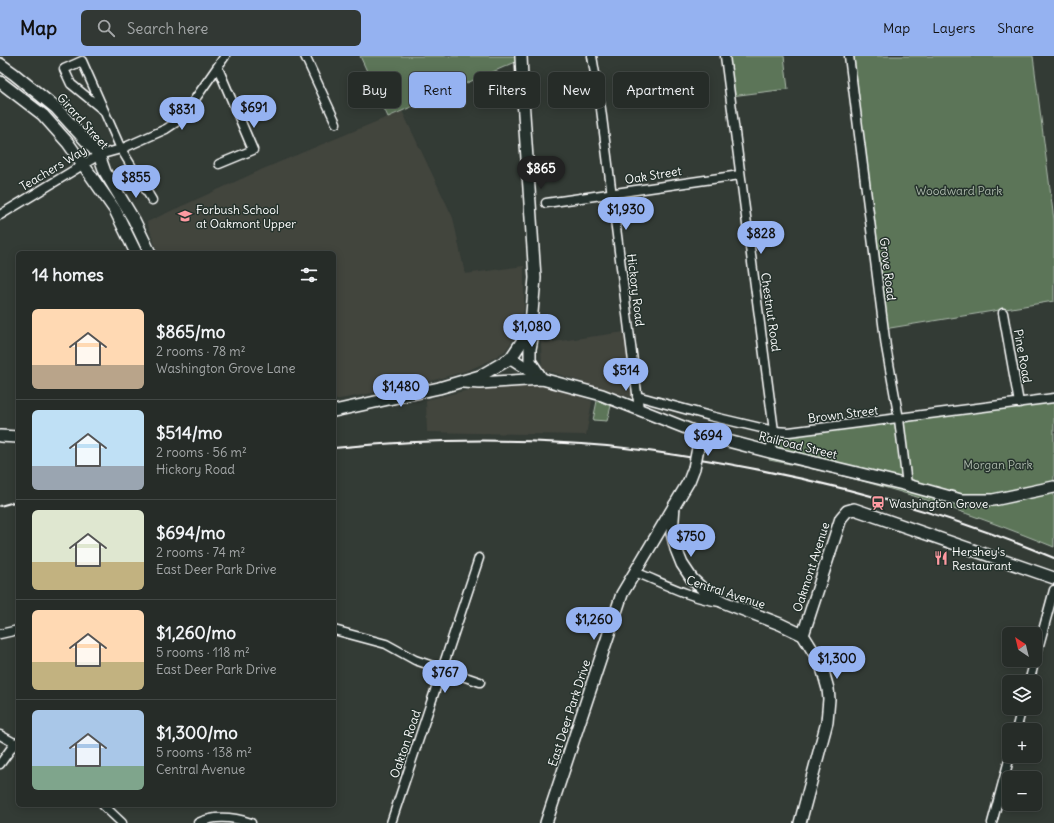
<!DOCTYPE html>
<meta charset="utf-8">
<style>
body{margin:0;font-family:Delius,sans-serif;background:#323834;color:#f1f3f6;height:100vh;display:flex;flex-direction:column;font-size:15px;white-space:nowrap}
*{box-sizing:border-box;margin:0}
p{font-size:13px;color:#a4a7a8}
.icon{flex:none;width:22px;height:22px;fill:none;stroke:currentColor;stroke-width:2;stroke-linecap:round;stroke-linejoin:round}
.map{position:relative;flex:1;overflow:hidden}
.drawer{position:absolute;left:16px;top:195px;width:320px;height:556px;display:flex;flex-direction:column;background:#262c28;border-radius:6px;box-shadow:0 2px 10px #0003,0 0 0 1px #424845}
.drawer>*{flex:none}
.hud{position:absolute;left:348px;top:16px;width:380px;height:36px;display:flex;gap:8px}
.needle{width:26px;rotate:325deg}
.tools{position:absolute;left:1002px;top:571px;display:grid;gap:8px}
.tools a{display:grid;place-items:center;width:40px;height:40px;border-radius:6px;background:#262c28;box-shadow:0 2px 10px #0003,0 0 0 1px #424845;font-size:20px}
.price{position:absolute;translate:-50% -34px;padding:0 9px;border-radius:14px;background:#95b2f1;color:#111;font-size:13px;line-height:26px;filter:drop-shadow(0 1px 2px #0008)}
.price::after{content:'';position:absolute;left:50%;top:24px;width:12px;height:9px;margin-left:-6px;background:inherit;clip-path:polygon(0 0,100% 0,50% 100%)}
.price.selected{background:#222;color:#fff}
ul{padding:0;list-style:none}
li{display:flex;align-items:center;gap:12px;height:100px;padding:0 16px}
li+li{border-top:1px solid #424845}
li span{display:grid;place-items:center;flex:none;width:112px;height:80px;border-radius:6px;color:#555}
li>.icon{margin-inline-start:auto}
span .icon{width:48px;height:48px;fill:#fffc;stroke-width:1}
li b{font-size:17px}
h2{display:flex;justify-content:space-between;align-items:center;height:48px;padding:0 16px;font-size:17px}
.pill{padding:0 14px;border-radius:6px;background:#262c28;box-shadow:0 2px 10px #0003,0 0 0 1px #424845;font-size:14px;line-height:36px}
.pill.selected{background:#95b2f1;color:#111}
header{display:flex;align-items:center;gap:24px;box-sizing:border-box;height:56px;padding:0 20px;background:#95b2f1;color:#111}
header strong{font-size:19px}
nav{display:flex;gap:22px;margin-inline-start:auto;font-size:14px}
.search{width:280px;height:36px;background:#323834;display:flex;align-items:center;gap:10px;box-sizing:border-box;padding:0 14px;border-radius:6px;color:#a4a7a8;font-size:15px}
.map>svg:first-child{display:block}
</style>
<header>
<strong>Map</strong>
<div class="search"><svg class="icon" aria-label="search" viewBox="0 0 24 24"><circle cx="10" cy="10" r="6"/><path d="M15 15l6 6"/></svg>Search here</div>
<nav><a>Map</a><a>Layers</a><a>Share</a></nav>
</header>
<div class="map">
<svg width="1054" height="767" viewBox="0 0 1054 767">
<rect width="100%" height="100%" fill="#333b35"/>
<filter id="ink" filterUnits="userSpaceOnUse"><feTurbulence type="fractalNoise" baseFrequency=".025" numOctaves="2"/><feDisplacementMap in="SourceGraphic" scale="8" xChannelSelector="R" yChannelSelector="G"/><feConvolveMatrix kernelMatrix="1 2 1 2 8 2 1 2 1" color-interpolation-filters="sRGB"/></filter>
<g filter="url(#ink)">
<g fill="#43453e">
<path d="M402,55L453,162L465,218L524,210V253L521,269L514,283L505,295L489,305L466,315L416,329L334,344V197H158L147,166L263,113Z"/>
<path d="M625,276L633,342L542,313L541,286L546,287Z"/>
<path d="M495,328H542L563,334L592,345L586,379L427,376L426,344Z"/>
</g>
<g fill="#5b7459" stroke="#adbaac">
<path d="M360,0H518V5L388,61Z"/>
<path d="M726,0H784L788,33L731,40Z"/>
<path d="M851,0H1033L1054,164V245L884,273Z"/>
<path d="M1054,344V491C961,453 868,422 769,404L776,379Z"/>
<path d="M597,345L611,350L607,365L593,364Z"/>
</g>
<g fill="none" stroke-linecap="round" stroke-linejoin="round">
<defs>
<g id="street">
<path d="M305,0L336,67"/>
<path d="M592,0L601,53L639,353"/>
<path d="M725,0L774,375L770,396"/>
<path d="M849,0L886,291L899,363L907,429"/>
<path d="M218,12L253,94L219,108"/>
<path d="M103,54L71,28L64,13L82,5L121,93L152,144"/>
<path d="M546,147L740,119"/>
<path d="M0,159L99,99L121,93L166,73L175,67L184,59L225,0"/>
<path d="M1003,257L1019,347"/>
<path d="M637,340L710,360L774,375L789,376L1054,342"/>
<path d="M635,516C663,527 690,542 720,546"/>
<path d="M334,574L386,588L415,604L480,626"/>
<path d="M0,578L18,574"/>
<path d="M1029,626L1054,534"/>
<path d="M1016,674L1022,652"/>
<path d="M0,679L18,689"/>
<path d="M0,708L15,687L18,686"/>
<path d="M103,749L122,767"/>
<path d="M198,767C215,759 233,761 251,767"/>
<path d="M391,767L479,502"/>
<path d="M992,767L1010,700"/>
</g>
<g id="secondary">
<path d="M0,8L14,18L56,52L99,99L105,116L134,164L150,197"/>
<path d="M0,26L43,59L68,87L115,154L136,197"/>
<path d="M531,270L532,282L530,293V305L542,323"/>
<path d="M511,302L537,319"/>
<path d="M463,326L480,327L542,323L602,339L701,378L770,396L907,429L961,444H993L1054,431"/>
<path d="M334,355L439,332L480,320L511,302L527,278L531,268L535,222L523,43L521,0"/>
<path d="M0,380L18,381"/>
<path d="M674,450L672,477L676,493L682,508L692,523L705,535L723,546L780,568L803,579L821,608L828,633L829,643L827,666L800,767"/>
<path d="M803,579L841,462L847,455L854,453L1054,522"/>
<path d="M546,767L622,538L689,425L694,412"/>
</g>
</defs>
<use href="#street" stroke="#fff" stroke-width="11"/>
<use href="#secondary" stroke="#fff" stroke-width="14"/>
<use href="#street" stroke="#26332d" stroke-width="8"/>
<use href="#secondary" stroke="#26332d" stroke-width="11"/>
<g stroke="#fff" stroke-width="2">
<path d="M334,392C424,383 517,382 607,390C655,395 703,403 750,412C854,432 956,461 1054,502"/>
<path d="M0,450L18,445"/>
</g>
<defs>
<path id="secondary-bridge" d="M694,412L699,387"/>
</defs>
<use href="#secondary-bridge" stroke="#fff" stroke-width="14" stroke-linecap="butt"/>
<use href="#secondary-bridge" stroke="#26332d" stroke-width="11"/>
</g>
</g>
<defs>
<symbol id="school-bare" viewBox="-9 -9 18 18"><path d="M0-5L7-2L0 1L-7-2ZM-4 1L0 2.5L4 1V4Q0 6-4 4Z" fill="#ff9aa2" stroke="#26332d" stroke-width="2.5" paint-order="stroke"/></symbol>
<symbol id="station-bare" viewBox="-9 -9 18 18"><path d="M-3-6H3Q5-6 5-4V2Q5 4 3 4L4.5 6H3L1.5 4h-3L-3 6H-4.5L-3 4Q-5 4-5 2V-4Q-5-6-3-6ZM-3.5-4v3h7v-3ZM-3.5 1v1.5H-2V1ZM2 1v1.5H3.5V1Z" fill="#ff9aa2" stroke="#26332d" stroke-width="2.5" paint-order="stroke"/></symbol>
<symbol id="restaurant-bare" viewBox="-9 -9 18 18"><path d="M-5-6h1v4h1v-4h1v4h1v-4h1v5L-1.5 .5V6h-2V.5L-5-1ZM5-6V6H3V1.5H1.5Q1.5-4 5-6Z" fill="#ff9aa2" stroke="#26332d" stroke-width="2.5" paint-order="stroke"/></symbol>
</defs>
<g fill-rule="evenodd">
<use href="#school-bare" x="175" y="150" width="20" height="20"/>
<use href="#station-bare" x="868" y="437" width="20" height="20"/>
<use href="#restaurant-bare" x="931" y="492" width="20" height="20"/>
</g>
<g text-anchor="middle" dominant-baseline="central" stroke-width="3" stroke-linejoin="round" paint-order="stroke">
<g font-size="12" fill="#fff" stroke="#26332d">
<text transform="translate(83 65) rotate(48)">Girard Street</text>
<text transform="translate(53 112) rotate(-31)">Teachers Way</text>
<text transform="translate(653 119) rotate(-9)">Oak Street</text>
<text transform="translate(888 213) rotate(83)">Grove Road</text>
<text transform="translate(636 234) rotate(83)">Hickory Road</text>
<text transform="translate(771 256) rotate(82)">Chestnut Road</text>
<text transform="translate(1023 300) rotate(80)">Pine Road</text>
<text transform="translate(843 358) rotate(-7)">Brown Street</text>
<text transform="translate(798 389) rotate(14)">Railroad Street</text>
<text transform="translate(811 511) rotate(-72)">Oakmont Avenue</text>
<text transform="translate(726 536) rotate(18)">Central Avenue</text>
<text transform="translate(569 657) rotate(-72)">East Deer Park Drive</text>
<text transform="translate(405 688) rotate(-71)">Oakton Road</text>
</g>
<g font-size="12" fill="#adbaac" stroke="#26332d">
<text x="959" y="134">Woodward Park</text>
<text x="998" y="408">Morgan Park</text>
</g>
<g font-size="12" fill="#fff" stroke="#26332d" text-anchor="start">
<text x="196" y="153">Forbush School<tspan x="196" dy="14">at Oakmont Upper</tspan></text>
<text x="889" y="447">Washington Grove</text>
<text x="952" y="495">Hershey's<tspan x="952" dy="14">Restaurant</tspan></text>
</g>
</g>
</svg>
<div class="tools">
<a><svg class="needle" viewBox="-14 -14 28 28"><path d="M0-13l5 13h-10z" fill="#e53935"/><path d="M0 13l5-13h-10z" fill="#a4a7a8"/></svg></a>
<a><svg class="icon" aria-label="layers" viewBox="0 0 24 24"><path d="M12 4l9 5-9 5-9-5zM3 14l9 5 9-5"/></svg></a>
<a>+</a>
<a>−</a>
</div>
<b class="price" style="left:254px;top:73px">$691</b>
<b class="price" style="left:182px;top:75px">$831</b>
<b class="price selected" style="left:541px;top:134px">$865</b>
<b class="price" style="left:136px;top:143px">$855</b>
<b class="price" style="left:626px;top:175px">$1,930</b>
<b class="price" style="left:761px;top:199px">$828</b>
<b class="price" style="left:532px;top:292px">$1,080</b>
<b class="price" style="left:626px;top:336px">$514</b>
<b class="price" style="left:401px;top:352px">$1,480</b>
<b class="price" style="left:708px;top:401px">$694</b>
<b class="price" style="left:691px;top:502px">$750</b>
<b class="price" style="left:594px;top:585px">$1,260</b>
<b class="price" style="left:837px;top:624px">$1,300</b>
<b class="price" style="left:445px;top:638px">$767</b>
<div class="hud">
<a class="pill">Buy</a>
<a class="pill selected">Rent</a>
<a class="pill">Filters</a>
<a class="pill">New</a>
<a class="pill">Apartment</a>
</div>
<section class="drawer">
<h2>14 homes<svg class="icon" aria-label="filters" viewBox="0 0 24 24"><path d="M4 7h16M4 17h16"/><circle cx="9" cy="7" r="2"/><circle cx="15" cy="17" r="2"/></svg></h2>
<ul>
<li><span style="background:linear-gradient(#ffd9b3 70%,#b9a48a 0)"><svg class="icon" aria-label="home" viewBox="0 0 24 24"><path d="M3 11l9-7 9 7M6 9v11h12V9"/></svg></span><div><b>$865/mo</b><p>2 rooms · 78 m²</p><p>Washington Grove Lane</p></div></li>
<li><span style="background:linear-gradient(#bfe0f5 70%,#9aa5b1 0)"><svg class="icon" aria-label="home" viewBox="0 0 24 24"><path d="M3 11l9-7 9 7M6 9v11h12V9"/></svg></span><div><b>$514/mo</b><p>2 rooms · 56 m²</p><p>Hickory Road</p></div></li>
<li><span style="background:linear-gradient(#dfe7d0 65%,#c2b280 0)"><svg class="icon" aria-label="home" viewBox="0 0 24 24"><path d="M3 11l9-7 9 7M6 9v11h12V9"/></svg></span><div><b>$694/mo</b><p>2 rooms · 74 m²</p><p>East Deer Park Drive</p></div></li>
<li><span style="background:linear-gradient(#ffd9b3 65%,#c2b280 0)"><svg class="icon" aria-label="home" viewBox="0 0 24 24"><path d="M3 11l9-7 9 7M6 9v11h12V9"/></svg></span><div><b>$1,260/mo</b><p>5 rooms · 118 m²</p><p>East Deer Park Drive</p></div></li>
<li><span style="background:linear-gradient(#a9c7e8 70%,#7fa58c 0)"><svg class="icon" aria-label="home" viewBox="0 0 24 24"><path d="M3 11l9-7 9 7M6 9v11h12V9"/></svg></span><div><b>$1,300/mo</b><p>5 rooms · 138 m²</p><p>Central Avenue</p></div></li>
</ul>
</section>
</div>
